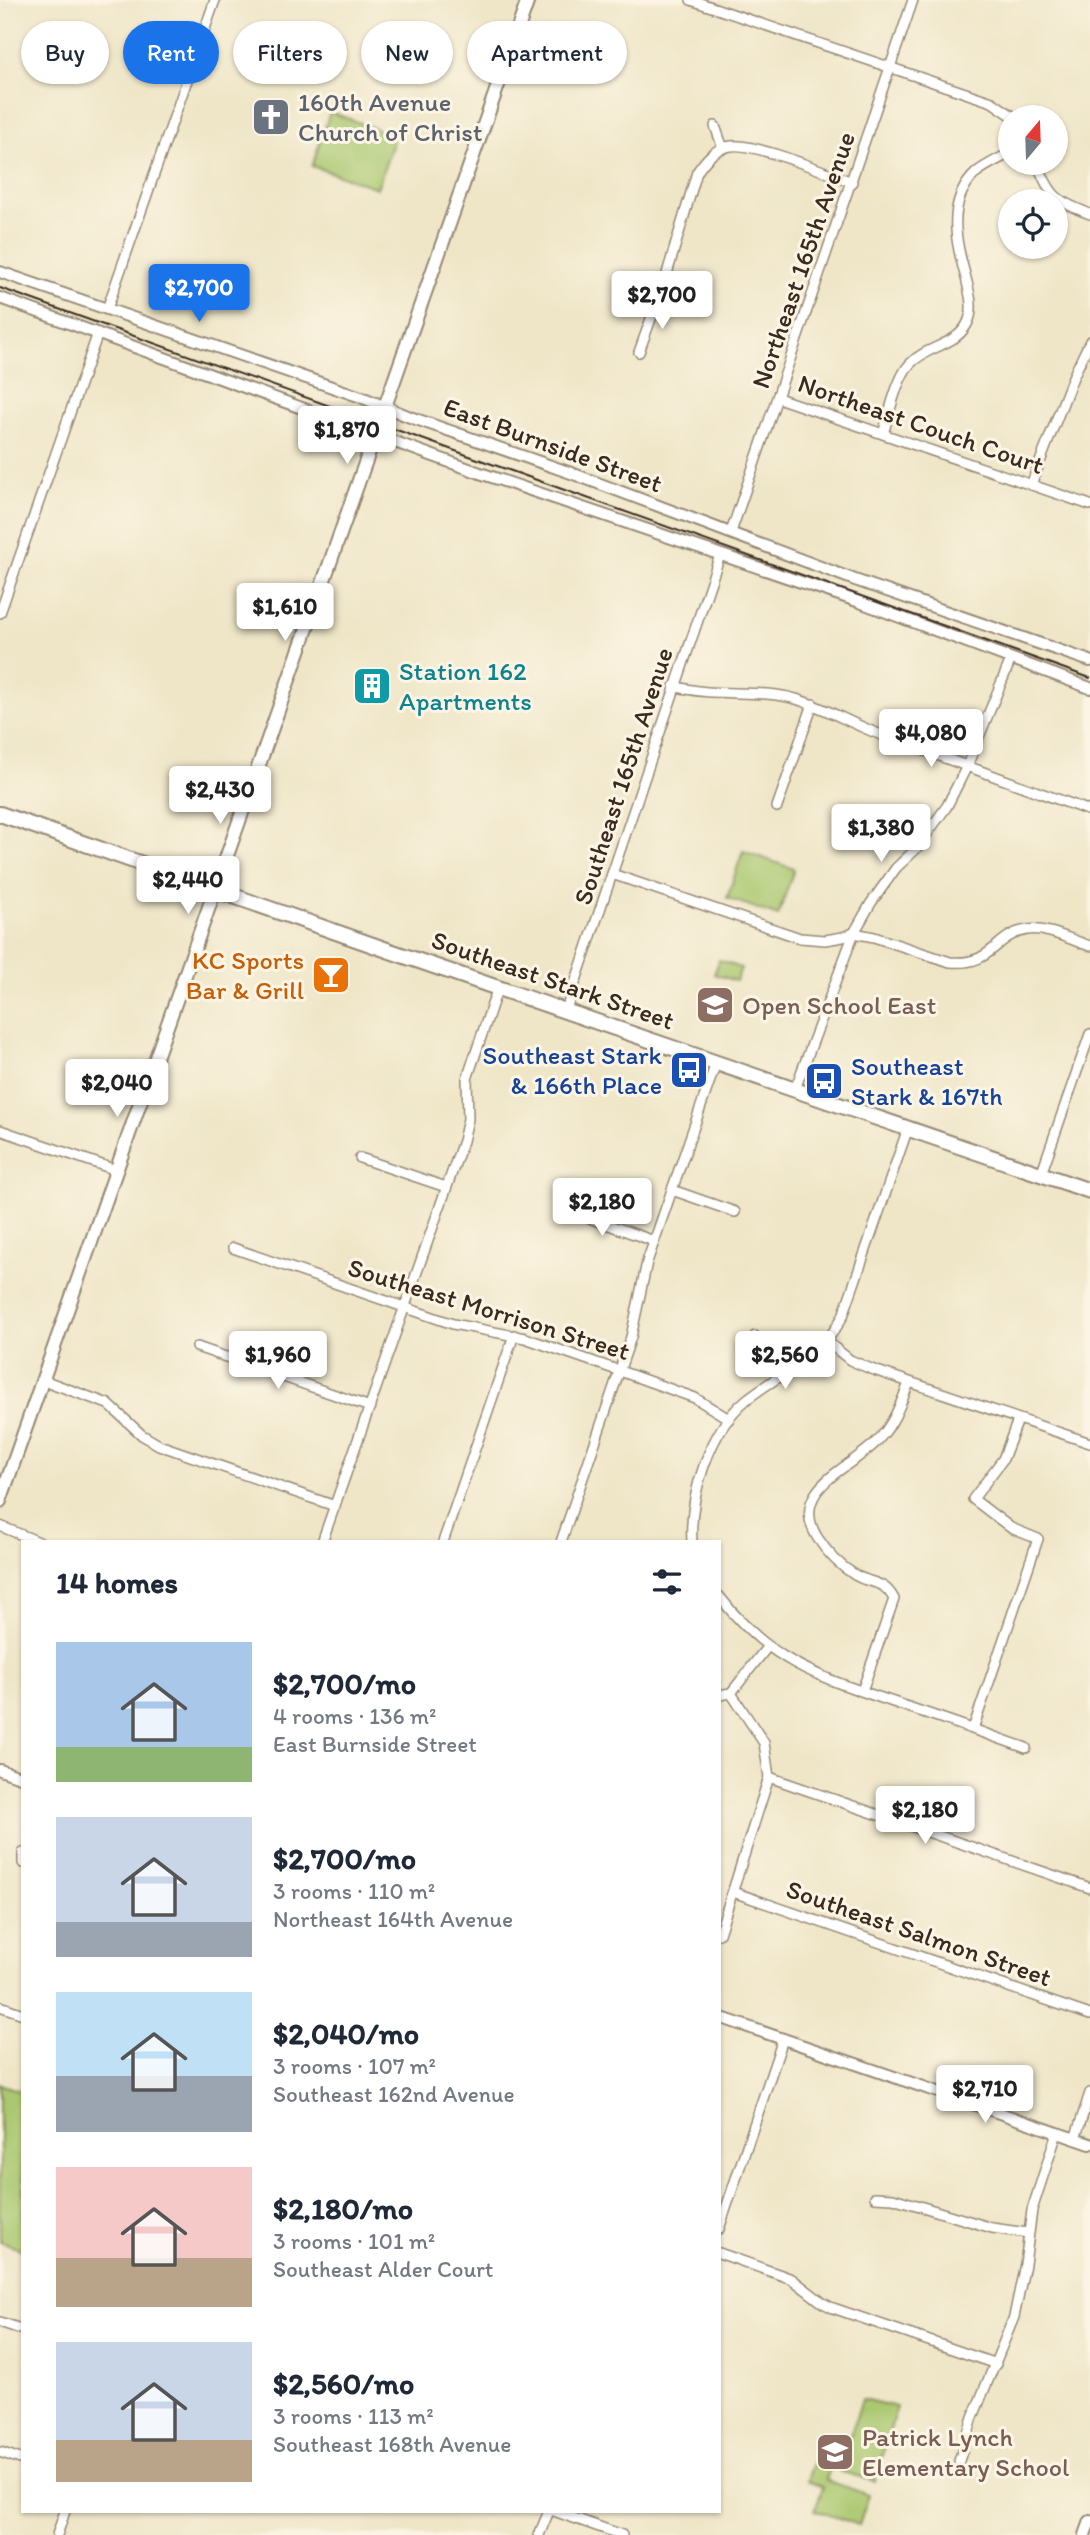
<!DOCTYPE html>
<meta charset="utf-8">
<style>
body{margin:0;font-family:Itim,sans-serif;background:#f2f2f3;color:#1f2937;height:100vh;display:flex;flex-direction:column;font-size:26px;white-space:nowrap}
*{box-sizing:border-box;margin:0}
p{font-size:23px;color:#747a83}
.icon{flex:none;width:38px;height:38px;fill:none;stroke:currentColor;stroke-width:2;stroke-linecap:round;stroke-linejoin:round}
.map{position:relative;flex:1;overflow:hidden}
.details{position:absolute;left:21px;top:1540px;width:700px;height:973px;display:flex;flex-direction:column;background:#fff;border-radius:0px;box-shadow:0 2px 5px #0004}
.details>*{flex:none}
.guide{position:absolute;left:21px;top:21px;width:700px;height:63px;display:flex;gap:14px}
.needle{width:46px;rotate:19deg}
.fabs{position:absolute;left:998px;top:105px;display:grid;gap:14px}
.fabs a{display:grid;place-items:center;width:70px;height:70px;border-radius:50%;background:#fff;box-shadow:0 2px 5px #0004;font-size:35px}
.price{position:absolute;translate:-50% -60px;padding:0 16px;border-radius:7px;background:#fff;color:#222;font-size:23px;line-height:46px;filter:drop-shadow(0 2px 4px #0008)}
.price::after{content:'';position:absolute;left:50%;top:42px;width:21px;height:16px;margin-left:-10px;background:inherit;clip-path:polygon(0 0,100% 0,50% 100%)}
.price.active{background:#1a73e8;color:#fff}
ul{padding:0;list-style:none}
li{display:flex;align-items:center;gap:21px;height:175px;padding:0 35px}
li span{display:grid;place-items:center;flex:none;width:196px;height:140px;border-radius:0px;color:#555}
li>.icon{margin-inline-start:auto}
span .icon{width:84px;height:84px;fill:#fffc;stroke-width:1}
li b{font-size:30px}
h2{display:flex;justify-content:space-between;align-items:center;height:84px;padding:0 35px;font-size:30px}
.tag{padding:0 24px;border-radius:32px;background:#fff;box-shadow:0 2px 5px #0004;font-size:24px;line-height:63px}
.tag.active{background:#1a73e8;color:#fff}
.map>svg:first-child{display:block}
</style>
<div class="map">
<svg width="1090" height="2535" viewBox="0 0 1090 2535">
<rect width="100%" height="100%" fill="#fcf5e5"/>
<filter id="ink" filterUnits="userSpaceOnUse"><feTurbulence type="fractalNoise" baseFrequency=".0143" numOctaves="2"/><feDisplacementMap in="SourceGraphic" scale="14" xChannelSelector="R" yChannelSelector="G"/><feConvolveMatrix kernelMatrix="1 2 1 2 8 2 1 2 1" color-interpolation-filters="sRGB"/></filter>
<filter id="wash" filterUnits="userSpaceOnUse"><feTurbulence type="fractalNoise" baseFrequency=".00686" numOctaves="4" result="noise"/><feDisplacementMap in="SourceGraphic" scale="28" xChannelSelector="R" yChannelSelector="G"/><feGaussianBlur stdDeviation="1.57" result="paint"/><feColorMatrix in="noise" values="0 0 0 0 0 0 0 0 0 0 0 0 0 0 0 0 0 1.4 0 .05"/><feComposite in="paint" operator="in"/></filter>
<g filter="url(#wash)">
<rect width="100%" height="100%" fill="#efe6c8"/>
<g fill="#aac86f" stroke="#727946" stroke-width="2">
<path d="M330,112L393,135L392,146L377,188L312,166Z"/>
<path d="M743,851L794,869L778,916L727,898Z"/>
<path d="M719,960L741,968L736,981L714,974Z"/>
<path d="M0,2084L23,2092V2250L0,2242Z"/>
<path d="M862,2399L897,2407L874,2481L839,2471Z"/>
<path d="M816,2453L833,2459L826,2480L869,2495L859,2525L815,2510L823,2487L807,2481Z"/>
</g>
</g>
<g filter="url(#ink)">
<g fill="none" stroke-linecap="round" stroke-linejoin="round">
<defs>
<g id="minor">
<path d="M691,0L992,102L1014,117"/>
<path d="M715,126L723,148"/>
<path d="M1037,163C1051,197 1056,201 1090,214"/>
<path d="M107,309L215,0"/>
<path d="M639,352L666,277L697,172C706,159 715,148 731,146C753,142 827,173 852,182"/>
<path d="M778,398L1090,505"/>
<path d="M883,434C889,415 897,377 910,364C927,345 959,346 969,320C974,307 969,291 966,278C956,242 945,201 977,172C986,165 999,159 1010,153"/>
<path d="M1031,485L1073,377L1090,341"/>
<path d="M731,532L913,0"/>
<path d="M0,613L98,333"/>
<path d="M674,686C714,698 756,688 796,699C826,708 850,723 879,734C949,760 1020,785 1090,811"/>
<path d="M777,807L813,704"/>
<path d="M612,874L800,938L825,940L843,937L854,933L874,937L950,962C994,966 994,935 1027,930C1047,927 1071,940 1090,946"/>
<path d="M566,1010L720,555"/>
<path d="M795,1089L854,933L871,903L896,868L916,849L947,806L967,766L1011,659"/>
<path d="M0,1130L116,1170"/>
<path d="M360,1158L446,1187"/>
<path d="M1041,1174L1090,1034"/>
<path d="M672,1190L735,1212"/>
<path d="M561,1208L654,1241"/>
<path d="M233,1248L453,1324L525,1338L620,1371L695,1398L729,1419"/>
<path d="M755,1336L779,1377"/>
<path d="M826,1341L850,1360L871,1369L1090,1443"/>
<path d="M197,1347L370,1407"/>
<path d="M43,1380L108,1404L142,1435L159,1445L335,1506"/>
<path d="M0,1526L39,1542"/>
<path d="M322,1542L463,1141L468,1119L467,1079L498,987"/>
<path d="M443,1542L514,1335"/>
<path d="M561,1542L631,1337L647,1262L716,1063"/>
<path d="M692,1542C689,1495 710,1430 746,1400C784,1369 818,1363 843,1316L908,1128"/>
<path d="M719,1596C772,1665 821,1677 899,1704C941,1718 984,1733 1026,1748"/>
<path d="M862,1691L894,1599C883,1579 872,1585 855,1575C840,1566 826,1551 817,1537C787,1487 855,1467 879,1439C894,1423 901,1403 909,1383"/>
<path d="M731,1693L768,1646"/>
<path d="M719,1695L731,1693"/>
<path d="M973,1729L1038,1539L1011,1528L973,1499L1003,1459L1018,1420"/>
<path d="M769,1777L1090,1888"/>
<path d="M23,1853V1863"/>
<path d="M733,1892L1090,2015"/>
<path d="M719,1934L769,1777L764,1743L731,1693"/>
<path d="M0,2006L23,2014"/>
<path d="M1075,2139L1090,2093"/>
<path d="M875,2197L893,2198L992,2228L1028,2233"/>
<path d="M719,2229L783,2039"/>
<path d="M719,2253L792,2279L823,2303L833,2308L996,2364"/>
<path d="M0,2322L23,2330"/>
<path d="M0,2452L23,2460"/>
<path d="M959,2461L973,2417L1014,2317L1025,2264L1032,2210L1057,2133"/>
<path d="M554,2511L622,2535"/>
<path d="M57,2535L65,2511"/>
<path d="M539,2535L549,2511"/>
</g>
<g id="tertiary">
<path d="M0,272L361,397L410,417L571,473L855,580L1090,661"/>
<path d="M0,298L480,473L857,601L1090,688"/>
<path d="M0,1770L23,1778"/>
<path d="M719,2017L1090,2144"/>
<path d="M1085,2535L1090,2521"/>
</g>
<path id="secondary" d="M0,1501L528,0"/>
<path id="primary" d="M0,814L390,951L1090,1191"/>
</defs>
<use href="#minor" stroke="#958873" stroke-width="12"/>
<use href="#tertiary" stroke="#958873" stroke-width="14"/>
<use href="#secondary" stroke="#958873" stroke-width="16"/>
<use href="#primary" stroke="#958873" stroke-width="18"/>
<use href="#minor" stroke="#fff" stroke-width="9"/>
<use href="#tertiary" stroke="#fff" stroke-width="10"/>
<use href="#secondary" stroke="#fff" stroke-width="12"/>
<use href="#primary" stroke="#fff" stroke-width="14"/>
<path stroke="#3b2a1e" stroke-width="2" d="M0,288L1090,678"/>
</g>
</g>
<defs>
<symbol id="church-square" viewBox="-11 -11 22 22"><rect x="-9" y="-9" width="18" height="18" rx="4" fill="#6b7280" stroke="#fcf5e5"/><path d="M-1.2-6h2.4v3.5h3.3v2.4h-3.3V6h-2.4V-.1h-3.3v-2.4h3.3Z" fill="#fff"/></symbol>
<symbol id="building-square" viewBox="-11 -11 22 22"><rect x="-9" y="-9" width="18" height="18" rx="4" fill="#0f9aa8" stroke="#fcf5e5"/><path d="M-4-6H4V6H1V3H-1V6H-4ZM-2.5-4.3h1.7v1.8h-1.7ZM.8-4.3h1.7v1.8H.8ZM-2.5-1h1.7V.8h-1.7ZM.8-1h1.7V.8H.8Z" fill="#fff"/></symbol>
<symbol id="bar-square" viewBox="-11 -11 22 22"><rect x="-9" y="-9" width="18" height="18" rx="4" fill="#e8710a" stroke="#fcf5e5"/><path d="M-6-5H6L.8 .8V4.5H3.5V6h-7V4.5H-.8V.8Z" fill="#fff"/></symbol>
<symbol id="school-square" viewBox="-11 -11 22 22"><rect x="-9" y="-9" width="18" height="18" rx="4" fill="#8d6e63" stroke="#fcf5e5"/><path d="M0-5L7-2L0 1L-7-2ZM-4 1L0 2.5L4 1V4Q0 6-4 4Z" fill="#fff"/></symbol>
<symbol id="bus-square" viewBox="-11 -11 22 22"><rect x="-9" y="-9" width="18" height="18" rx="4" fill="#1a4fb4" stroke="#fcf5e5"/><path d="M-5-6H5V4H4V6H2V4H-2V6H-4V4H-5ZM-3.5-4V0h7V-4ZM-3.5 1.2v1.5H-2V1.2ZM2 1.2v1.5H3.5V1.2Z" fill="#fff"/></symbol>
</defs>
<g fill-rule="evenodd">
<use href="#church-square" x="249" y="95" width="44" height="44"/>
<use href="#building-square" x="350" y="664" width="44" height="44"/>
<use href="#bar-square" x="309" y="953" width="44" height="44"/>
<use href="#school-square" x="693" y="983" width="44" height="44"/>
<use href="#bus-square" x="667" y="1048" width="44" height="44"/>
<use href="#bus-square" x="802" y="1059" width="44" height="44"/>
<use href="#school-square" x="813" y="2430" width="44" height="44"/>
</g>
<g text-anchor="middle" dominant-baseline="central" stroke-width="6" stroke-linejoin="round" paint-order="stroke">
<g font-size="26" fill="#5b616d" stroke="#fcf5e5" text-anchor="start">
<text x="298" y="102">160th Avenue<tspan x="298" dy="30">Church of Christ</tspan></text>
</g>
<g font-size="26" fill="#3b2a1e" stroke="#fcf5e5">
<text transform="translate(803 260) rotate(-71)">Northeast 165th Avenue</text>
<text transform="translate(921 424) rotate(19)">Northeast Couch Court</text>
<text transform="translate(553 445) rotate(20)">East Burnside Street</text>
<text transform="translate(623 776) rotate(-72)">Southeast 165th Avenue</text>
<text transform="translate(553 980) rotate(19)">Southeast Stark Street</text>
<text transform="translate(489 1309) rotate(17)">Southeast Morrison Street</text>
<text transform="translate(919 1933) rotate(19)">Southeast Salmon Street</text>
</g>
<g font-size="26" fill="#0d838f" stroke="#fcf5e5" text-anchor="start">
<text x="399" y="671">Station 162<tspan x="399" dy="30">Apartments</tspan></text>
</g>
<g font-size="26" fill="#c56008" stroke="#fcf5e5" text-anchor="end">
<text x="304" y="960">KC Sports<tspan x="304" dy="30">Bar &amp; Grill</tspan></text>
</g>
<g font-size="26" fill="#785e54" stroke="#fcf5e5" text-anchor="start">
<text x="742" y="1005">Open School East</text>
<text x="862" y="2437">Patrick Lynch<tspan x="862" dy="30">Elementary School</tspan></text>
</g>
<g font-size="26" fill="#164399" stroke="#fcf5e5" text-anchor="end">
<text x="662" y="1055">Southeast Stark<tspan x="662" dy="30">&amp; 166th Place</tspan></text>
<text x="851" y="1066" text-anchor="start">Southeast<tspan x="851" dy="30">Stark &amp; 167th</tspan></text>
</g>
</g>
</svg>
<div class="fabs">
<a><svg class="needle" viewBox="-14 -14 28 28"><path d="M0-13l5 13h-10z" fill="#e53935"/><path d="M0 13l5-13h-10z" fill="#747a83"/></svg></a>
<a><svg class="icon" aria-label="locate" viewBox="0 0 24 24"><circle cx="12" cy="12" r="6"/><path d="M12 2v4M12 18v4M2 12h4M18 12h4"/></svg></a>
</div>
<b class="price active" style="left:199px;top:324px">$2,700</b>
<b class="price" style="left:662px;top:331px">$2,700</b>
<b class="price" style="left:347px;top:466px">$1,870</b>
<b class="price" style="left:285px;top:643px">$1,610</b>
<b class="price" style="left:931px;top:769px">$4,080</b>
<b class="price" style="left:220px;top:826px">$2,430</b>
<b class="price" style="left:881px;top:864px">$1,380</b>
<b class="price" style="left:188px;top:916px">$2,440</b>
<b class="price" style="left:117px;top:1119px">$2,040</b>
<b class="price" style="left:602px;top:1238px">$2,180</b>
<b class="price" style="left:278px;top:1391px">$1,960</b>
<b class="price" style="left:785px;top:1391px">$2,560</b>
<b class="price" style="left:925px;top:1846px">$2,180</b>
<b class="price" style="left:985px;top:2125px">$2,710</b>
<div class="guide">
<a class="tag">Buy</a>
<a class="tag active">Rent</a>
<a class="tag">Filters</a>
<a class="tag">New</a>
<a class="tag">Apartment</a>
</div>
<section class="details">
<h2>14 homes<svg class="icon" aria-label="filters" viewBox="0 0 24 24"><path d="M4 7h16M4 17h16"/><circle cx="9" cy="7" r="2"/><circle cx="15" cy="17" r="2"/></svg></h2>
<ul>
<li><span style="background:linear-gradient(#a9c7e8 75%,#8fb573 0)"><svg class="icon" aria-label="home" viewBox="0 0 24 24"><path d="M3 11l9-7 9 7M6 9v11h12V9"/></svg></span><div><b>$2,700/mo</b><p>4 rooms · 136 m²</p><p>East Burnside Street</p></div></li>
<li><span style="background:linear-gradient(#c9d6e8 75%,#9aa5b1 0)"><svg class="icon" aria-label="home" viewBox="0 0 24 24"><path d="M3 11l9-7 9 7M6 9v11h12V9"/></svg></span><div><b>$2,700/mo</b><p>3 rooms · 110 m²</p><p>Northeast 164th Avenue</p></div></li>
<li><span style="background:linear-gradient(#bfe0f5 60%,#9aa5b1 0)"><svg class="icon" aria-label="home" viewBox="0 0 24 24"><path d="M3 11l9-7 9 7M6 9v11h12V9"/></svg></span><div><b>$2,040/mo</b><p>3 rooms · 107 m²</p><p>Southeast 162nd Avenue</p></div></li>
<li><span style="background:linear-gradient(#f6c9c9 65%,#b9a48a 0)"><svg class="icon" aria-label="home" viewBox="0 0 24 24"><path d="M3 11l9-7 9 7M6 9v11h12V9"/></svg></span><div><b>$2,180/mo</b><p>3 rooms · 101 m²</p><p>Southeast Alder Court</p></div></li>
<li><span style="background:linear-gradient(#c9d6e8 70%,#b9a48a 0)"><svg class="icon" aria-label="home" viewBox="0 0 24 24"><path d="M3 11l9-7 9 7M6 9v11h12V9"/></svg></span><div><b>$2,560/mo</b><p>3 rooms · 113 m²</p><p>Southeast 168th Avenue</p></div></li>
</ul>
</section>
</div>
